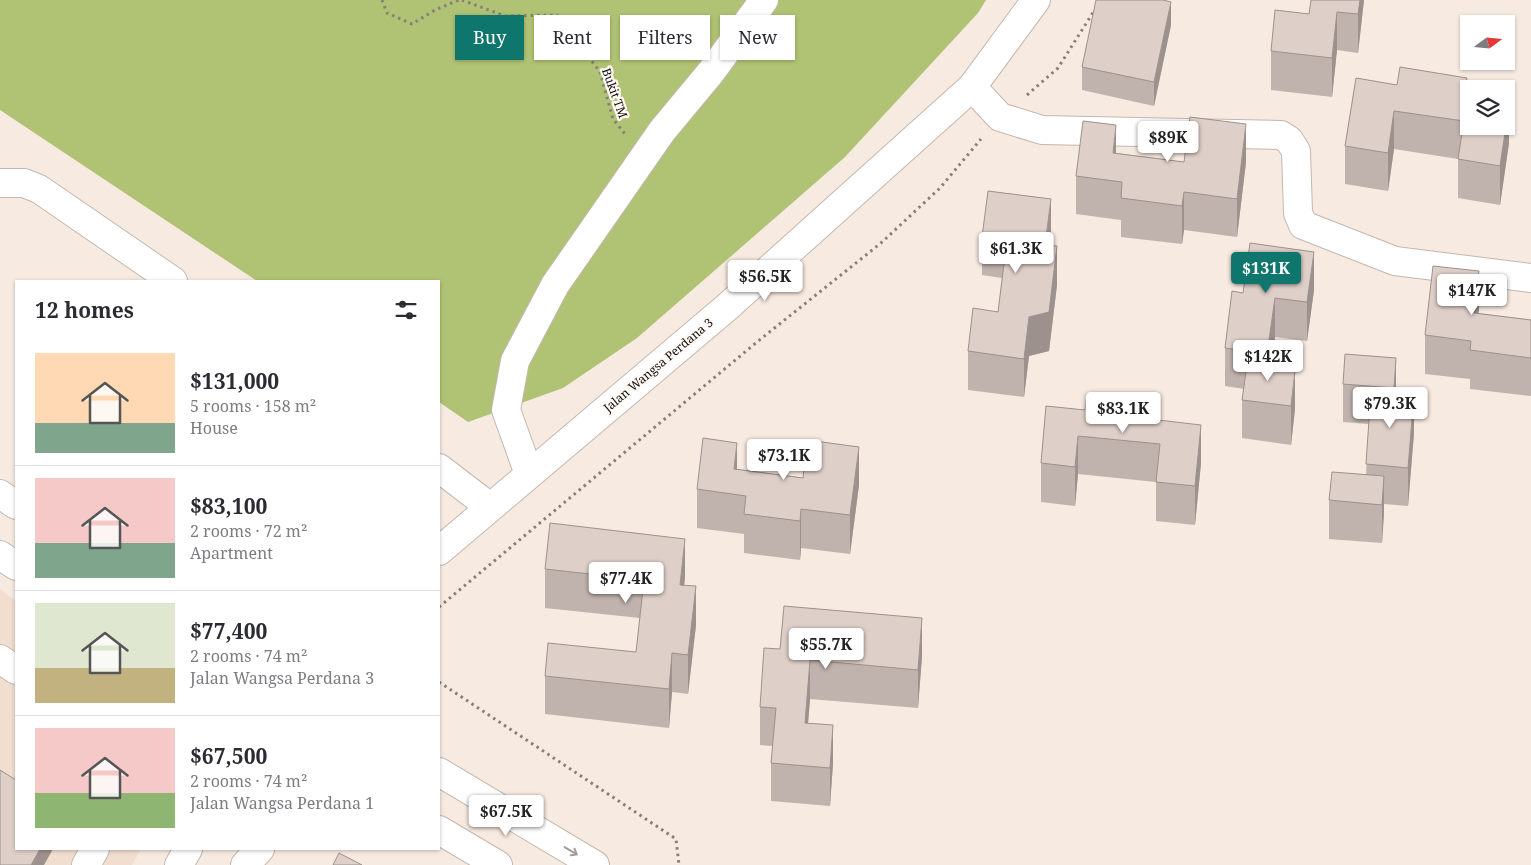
<!DOCTYPE html>
<meta charset="utf-8">
<style>
body{margin:0;font-family:"Noto Serif",serif;background:#f7f7f7;color:#2b2b33;height:100vh;display:flex;flex-direction:column;font-size:19px;white-space:nowrap}
*{box-sizing:border-box;margin:0}
p{font-size:16px;color:#7c7c81}
.icon{flex:none;width:28px;height:28px;fill:none;stroke:currentColor;stroke-width:2;stroke-linecap:round;stroke-linejoin:round}
.map{position:relative;flex:1;overflow:hidden}
.drawer{position:absolute;left:15px;top:280px;width:425px;height:570px;display:flex;flex-direction:column;background:#fff;border-radius:0px;box-shadow:0 1px 4px #0004}
.drawer>*{flex:none}
.banner{position:absolute;left:455px;top:15px;width:475px;height:45px;display:flex;gap:10px}
.needle{width:32px;rotate:74deg}
.controls{position:absolute;left:1460px;top:15px;display:grid;gap:10px}
.controls a{display:grid;place-items:center;width:55px;height:55px;border-radius:0px;background:#fff;box-shadow:0 1px 4px #0004;font-size:25px}
.price{position:absolute;translate:-50% -42px;padding:0 11px;border-radius:5px;background:#fff;color:#222;font-size:16px;line-height:32px;filter:drop-shadow(0 1px 2px #0008)}
.price::after{content:'';position:absolute;left:50%;top:30px;width:15px;height:11px;margin-left:-8px;background:inherit;clip-path:polygon(0 0,100% 0,50% 100%)}
.price.active{background:#0f766e;color:#fff}
ul{padding:0;list-style:none}
li{display:flex;align-items:center;gap:15px;height:125px;padding:0 20px}
li+li{border-top:1px solid #e1e1e2}
li span{display:grid;place-items:center;flex:none;width:140px;height:100px;border-radius:0px;color:#555}
li>.icon{margin-inline-start:auto}
span .icon{width:60px;height:60px;fill:#fffc;stroke-width:1}
li b{font-size:21px}
h2{display:flex;justify-content:space-between;align-items:center;height:60px;padding:0 20px;font-size:21px}
.tag{padding:0 18px;border-radius:0px;background:#fff;box-shadow:0 1px 4px #0004;font-size:18px;line-height:45px}
.tag.active{background:#0f766e;color:#fff}
.map>svg:first-child{display:block}
</style>
<div class="map">
<svg width="1531" height="865" viewBox="0 0 1531 865">
<rect width="100%" height="100%" fill="#f7eae0"/>
<path fill="#f2decf" d="M0,589L16,601V849H141L132,865H0Z"/>
<path fill="#b0c374" d="M0,0H986L978,13L845,157L637,338L563,388L468,422L439,402V281H257L0,110Z"/>
<g fill="none" stroke-linecap="round" stroke-linejoin="round">
<defs>
<g id="minor">
<path d="M972,87L1000,117L1042,130L1281,135L1289,140L1296,151L1298,213L1303,225L1395,261L1531,278"/>
<path d="M0,183H24L39,189L173,281"/>
<path d="M439,468L490,507"/>
<path d="M529,474L506,410L515,361L555,285L662,131L711,72L764,0"/>
<path d="M0,494L16,505"/>
<path d="M439,551L726,308L972,87L1036,0"/>
<path d="M0,555L16,566"/>
<path d="M0,659L16,670"/>
<path d="M439,772L595,865"/>
<path d="M439,830L498,865"/>
<path d="M86,865L95,849"/>
<path d="M179,865L188,849"/>
<path d="M245,865L260,849"/>
</g>
</defs>
<use href="#minor" stroke="#c4b7ad" stroke-width="30"/>
<g stroke="#887f78" stroke-width="3" stroke-dasharray="2.5 4" stroke-linecap="butt">
<path d="M382,0L387,13L412,24L435,10L459,0"/>
<path d="M462,0L505,16L557,15L600,72L613,119L625,134"/>
<path d="M1027,95L1058,68L1094,11"/>
<path d="M439,607L757,342L881,243L940,188L981,139"/>
<path d="M439,682L676,839L679,865"/>
</g>
<use href="#minor" stroke="#fff" stroke-width="28"/>
</g>
<g fill="#c0b2ad">
<path d="M1364,0L1358,53L1337,50L1332,97L1271,90V51L1309,14Z"/>
<path d="M1171,25L1154,106L1082,90V67Z"/>
<path d="M1356,78L1467,98L1509,143L1500,205L1458,198V159L1394,149L1388,191L1345,184V146Z"/>
<path d="M1116,153L1184,162H1246L1237,237L1184,230L1182,244L1121,237V220L1076,214V176Z"/>
<path d="M982,237L1051,238L1050,246L1057,285L1049,351L1029,356L1024,397L968,390V351L998,312L1002,278L982,275Z"/>
<path d="M1314,290L1307,341L1275,337L1271,361L1295,409L1291,445L1242,438V400L1244,389L1225,386V348L1243,293Z"/>
<path d="M1479,310L1478,313L1531,320V396L1470,389V379L1425,374V335Z"/>
<path d="M1396,358V392L1414,433L1408,506L1384,504L1382,543L1329,539V500L1366,475L1369,424L1343,422V384Z"/>
<path d="M1046,406L1159,420L1201,463L1195,525L1156,521V482L1078,474L1075,506L1041,502V463Z"/>
<path d="M737,469L859,485L850,554L801,548L800,560L744,553V534L697,528V489Z"/>
<path d="M545,569L685,577L684,585L696,625L688,694L672,692L669,728L545,714V676L636,652L640,618L545,608Z"/>
<path d="M780,649L922,656L918,708L810,699L808,723L833,763L830,806L771,801V763L773,746L760,745V707Z"/>
</g>
<g fill="#9c918d">
<path d="M1360,0H1364L1358,53V14Z"/>
<path d="M1171,2V25L1154,106V82Z"/>
<path d="M1337,12V50L1332,97V58Z"/>
<path d="M1467,78V116L1464,97Z"/>
<path d="M1509,104V143L1500,205V166Z"/>
<path d="M1394,111V149L1388,191V153Z"/>
<path d="M1246,124V162L1237,237V199Z"/>
<path d="M1116,125V164L1113,153Z"/>
<path d="M1184,192V230L1182,244V206Z"/>
<path d="M1051,199V238L1045,284V245Z"/>
<path d="M1057,246V285L1049,351L1029,356L1024,397V359L1029,317Z"/>
<path d="M1314,252V290L1307,341V302Z"/>
<path d="M1479,271V310L1474,351V313Z"/>
<path d="M1275,298V337L1267,392V354Z"/>
<path d="M1396,358V396L1394,426V388Z"/>
<path d="M1295,371V409L1291,445V406Z"/>
<path d="M1414,394V433L1408,506V468Z"/>
<path d="M1159,401V440L1158,420Z"/>
<path d="M1201,425V463L1195,525V486Z"/>
<path d="M1078,436V474L1075,506V467Z"/>
<path d="M737,443V481L734,469Z"/>
<path d="M859,447V485L850,554V515Z"/>
<path d="M1384,476V515L1382,543V505Z"/>
<path d="M801,509V548L800,560V521Z"/>
<path d="M685,539V577L680,623V585Z"/>
<path d="M696,586V625L688,694V655Z"/>
<path d="M922,618V656L918,708V670Z"/>
<path d="M672,653V692L669,728V689Z"/>
<path d="M810,660V699L805,761V723Z"/>
<path d="M833,725V763L830,806V768Z"/>
<path d="M40,849H53L44,865H31Z"/>
</g>
<g fill="#dfcfc9" stroke="#9c918d">
<path d="M1096,0H1163L1171,2L1154,82L1082,67Z"/>
<path d="M1311,0H1360L1358,14L1337,12L1332,58L1271,51L1275,10L1309,14Z"/>
<path d="M1400,67L1467,78L1464,97L1469,98V126H1506L1500,166L1458,159L1464,121L1394,111L1388,153L1345,146L1356,78L1397,85Z"/>
<path d="M1506,104H1509L1506,125Z"/>
<path d="M1190,117L1246,124L1237,199L1184,192L1182,206L1121,198L1122,182L1076,176L1083,121L1116,125L1113,153L1184,162Z"/>
<path d="M988,191L1051,199L1045,245L1057,246L1049,312L1029,317L1024,359L968,351L973,308L998,312L1007,240L982,237Z"/>
<path d="M1250,243L1314,252L1307,302L1275,298L1267,354L1225,348L1232,291L1243,293Z"/>
<path d="M1433,266L1479,271L1474,313L1531,320V358L1470,350L1471,341L1425,335Z"/>
<path d="M1249,351L1295,371L1291,406L1242,400Z"/>
<path d="M1345,354L1396,358L1394,388L1343,384Z"/>
<path d="M1371,390L1414,394L1408,468L1366,464Z"/>
<path d="M1087,394L1159,401L1158,420L1201,425L1195,486L1156,482L1160,444L1078,436L1075,467L1041,463L1046,406L1085,410Z"/>
<path d="M703,438L737,443L734,469L803,478L807,440L859,447L850,515L801,509L800,521L744,514L746,496L697,489Z"/>
<path d="M1332,472L1384,476L1382,505L1329,500Z"/>
<path d="M550,523L685,539L680,585L696,586L688,655L672,653L669,689L545,676L548,643L636,652L644,580L545,569Z"/>
<path d="M784,606L922,618L918,670L810,660L805,723L833,725L830,768L771,763L776,708L760,707L764,648L780,649Z"/>
<path d="M0,770L16,780V849H40L31,865H0Z"/>
<path d="M339,853L362,865H333Z"/>
</g>
<defs><path id="oneway-shaft" d="M-6 0H5M1.5-3L5.5 0L1.5 3" fill="none" stroke-width="1.6" stroke-linecap="round" stroke-linejoin="round" transform="scale(1.25)"/></defs>
<use stroke="#a19f9d" href="#oneway-shaft" transform="translate(571 851) rotate(31)"/>
<g text-anchor="middle" dominant-baseline="central" stroke-width="4.5" stroke-linejoin="round" paint-order="stroke">
<g font-size="12" fill="#130e0b" stroke="#fef9f5">
<text transform="translate(615 93) rotate(70)">Bukit TM</text>
<text transform="translate(658 365) rotate(-40)">Jalan Wangsa Perdana 3</text>
</g>
</g>
</svg>
<div class="controls">
<a><svg class="needle" viewBox="-14 -14 28 28"><path d="M0-13l5 13h-10z" fill="#e53935"/><path d="M0 13l5-13h-10z" fill="#7c7c81"/></svg></a>
<a><svg class="icon" aria-label="layers" viewBox="0 0 24 24"><path d="M12 4l9 5-9 5-9-5zM3 14l9 5 9-5"/></svg></a>
</div>
<b class="price" style="left:1168px;top:163px">$89K</b>
<b class="price" style="left:1016px;top:274px">$61.3K</b>
<b class="price active" style="left:1266px;top:294px">$131K</b>
<b class="price" style="left:765px;top:302px">$56.5K</b>
<b class="price" style="left:1472px;top:316px">$147K</b>
<b class="price" style="left:1268px;top:382px">$142K</b>
<b class="price" style="left:1390px;top:429px">$79.3K</b>
<b class="price" style="left:1123px;top:434px">$83.1K</b>
<b class="price" style="left:784px;top:481px">$73.1K</b>
<b class="price" style="left:626px;top:604px">$77.4K</b>
<b class="price" style="left:826px;top:670px">$55.7K</b>
<b class="price" style="left:506px;top:837px">$67.5K</b>
<div class="banner">
<a class="tag active">Buy</a>
<a class="tag">Rent</a>
<a class="tag">Filters</a>
<a class="tag">New</a>
</div>
<section class="drawer">
<h2>12 homes<svg class="icon" aria-label="filters" viewBox="0 0 24 24"><path d="M4 7h16M4 17h16"/><circle cx="9" cy="7" r="2"/><circle cx="15" cy="17" r="2"/></svg></h2>
<ul>
<li><span style="background:linear-gradient(#ffd9b3 70%,#7fa58c 0)"><svg class="icon" aria-label="home" viewBox="0 0 24 24"><path d="M3 11l9-7 9 7M6 9v11h12V9"/></svg></span><div><b>$131,000</b><p>5 rooms · 158 m²</p><p>House</p></div></li>
<li><span style="background:linear-gradient(#f6c9c9 65%,#7fa58c 0)"><svg class="icon" aria-label="home" viewBox="0 0 24 24"><path d="M3 11l9-7 9 7M6 9v11h12V9"/></svg></span><div><b>$83,100</b><p>2 rooms · 72 m²</p><p>Apartment</p></div></li>
<li><span style="background:linear-gradient(#dfe7d0 65%,#c2b280 0)"><svg class="icon" aria-label="home" viewBox="0 0 24 24"><path d="M3 11l9-7 9 7M6 9v11h12V9"/></svg></span><div><b>$77,400</b><p>2 rooms · 74 m²</p><p>Jalan Wangsa Perdana 3</p></div></li>
<li><span style="background:linear-gradient(#f6c9c9 65%,#8fb573 0)"><svg class="icon" aria-label="home" viewBox="0 0 24 24"><path d="M3 11l9-7 9 7M6 9v11h12V9"/></svg></span><div><b>$67,500</b><p>2 rooms · 74 m²</p><p>Jalan Wangsa Perdana 1</p></div></li>
</ul>
</section>
</div>
